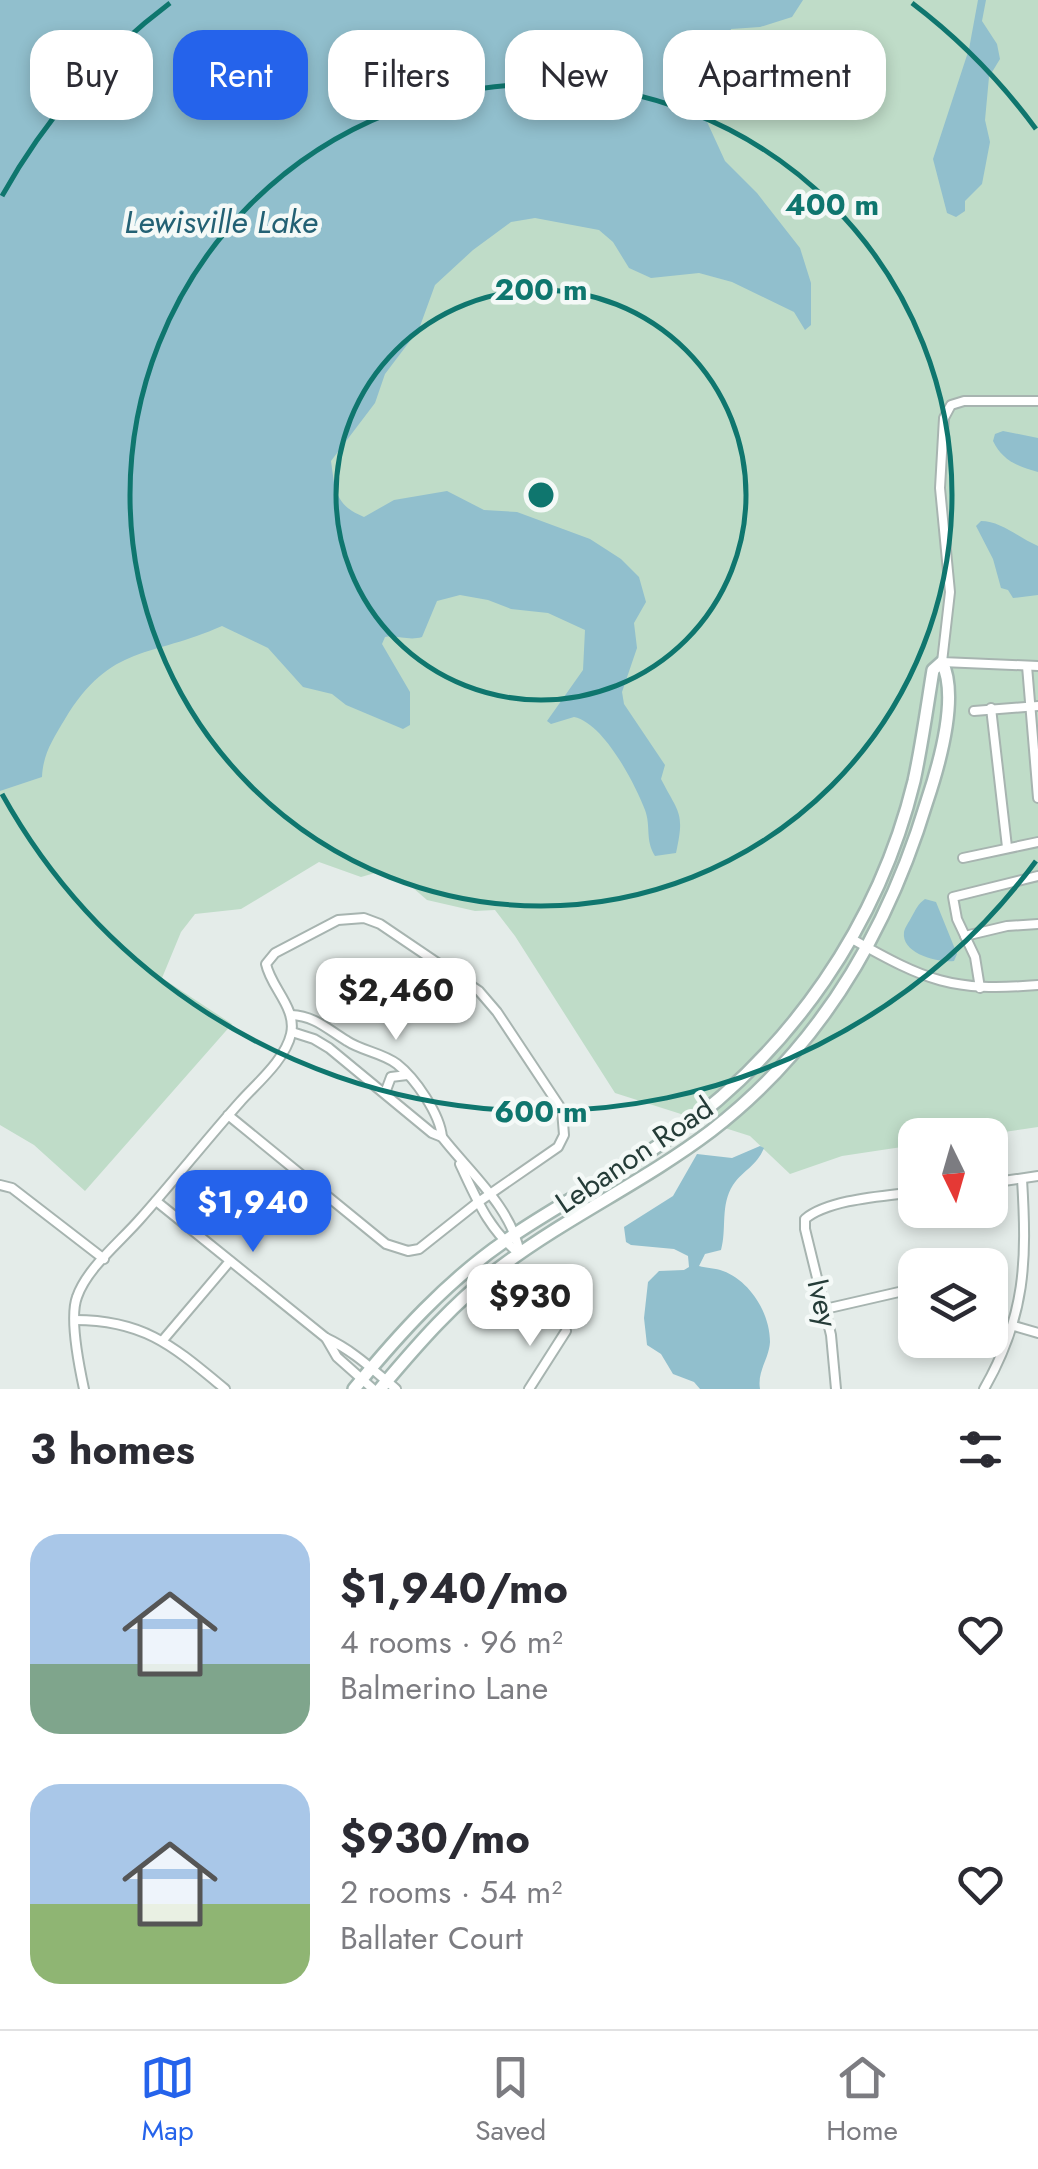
<!DOCTYPE html>
<meta charset="utf-8">
<style>
body{margin:0;font-family:Jost,sans-serif;background:#f7f7f7;color:#2b2b33;height:100vh;display:flex;flex-direction:column;font-size:38px;white-space:nowrap}
*{box-sizing:border-box;margin:0}
p{font-size:32px;color:#7c7c81}
.icon{flex:none;width:55px;height:55px;fill:none;stroke:currentColor;stroke-width:2;stroke-linecap:round;stroke-linejoin:round}
.map{position:relative;height:1389px;overflow:hidden}
.drawer{display:flex;flex-direction:column;background:#fff;flex:1}
.drawer>*{flex:none}
.top-card{position:absolute;left:30px;top:30px;width:980px;height:90px;display:flex;gap:20px}
.needle{width:65px;rotate:175deg}
.fabs{position:absolute;left:898px;top:1118px;display:grid;gap:20px}
.fabs a{display:grid;place-items:center;width:110px;height:110px;border-radius:20px;background:#fff;box-shadow:0 5px 15px #0003;font-size:50px}
.price{position:absolute;translate:-50% -85px;padding:0 22px;border-radius:20px;background:#fff;color:#222;font-size:32px;line-height:65px;filter:drop-shadow(0 2px 5px #0008)}
.price::after{content:'';position:absolute;left:50%;top:60px;width:30px;height:22px;margin-left:-15px;background:inherit;clip-path:polygon(0 0,100% 0,50% 100%)}
.price.active{background:#2563eb;color:#fff}
ul{padding:0;list-style:none}
li{display:flex;align-items:center;gap:30px;height:250px;padding:0 30px}
li span{display:grid;place-items:center;flex:none;width:280px;height:200px;border-radius:30px;color:#555}
li>.icon{margin-inline-start:auto}
span .icon{width:120px;height:120px;fill:#fffc;stroke-width:1}
li b{font-size:42px}
h2{display:flex;justify-content:space-between;align-items:center;height:120px;padding:0 30px;font-size:42px}
.chip{padding:0 35px;border-radius:30px;background:#fff;box-shadow:0 5px 15px #0003;font-size:35px;line-height:90px}
.chip.active{background:#2563eb;color:#fff}
.tabs{display:flex;justify-content:space-around;align-items:center;height:140px;border-top:2px solid #e1e1e2;background:#fff;font-size:28px;color:#7c7c81}
.tabs a{display:grid;justify-items:center;gap:5px}
.tabs .active{color:#2563eb}
.map>svg:first-child{display:block}
</style>
<div class="map">
<svg width="1038" height="1389" viewBox="0 0 1038 1389">
<rect width="100%" height="100%" fill="#e4ece9"/>
<path fill="#bfdcc8" d="M466,0H1038V1127L983,1135H915V1145L842,1156L790,1174L750,1136L615,1093L515,936L495,910L475,911L427,900L405,881L375,873L361,877L319,862L241,909L195,914L181,932L162,978L232,1024L85,1191L34,1145L0,1125V517Z"/>
<g fill="#91bfcd">
<path d="M0,0H803L792,17L760,27L731,29L729,38L741,50C741,79 724,88 703,103V113L725,161L757,193L800,248L811,283V325L805,330L794,312L732,282L699,273L651,278L629,268L613,242L599,230L535,218L511,222L473,250L435,285L419,329L385,374L375,403L331,461C335,490 335,505 364,517L394,500L447,491L484,510L517,512L590,539L621,559L639,577L646,602L634,623L637,648L622,692L624,704L665,765L661,779C679,814 685,812 676,853L655,856C645,840 651,826 645,810C635,784 604,723 574,717L551,724L547,721L583,670L585,630L548,613L511,609L488,600L460,595L437,601L422,637C409,641 398,635 385,637L382,644L410,692V725L403,729L346,705L332,694L303,687L268,648L222,626C151,658 111,643 65,719C53,739 43,754 42,777L0,791Z"/>
<path d="M978,0H986L982,21L997,44L1000,59L989,77L985,120L990,142L982,184L965,201V211L956,217L947,213L933,159L969,49Z"/>
<path d="M1003,431L1038,438V472C1018,467 1002,460 993,441L995,434Z"/>
<path d="M981,521C1001,521 1019,538 1038,546V595L1013,598L1008,590L1001,588L993,559L976,526Z"/>
<path d="M925,899L936,902L957,954L954,961C939,963 901,954 904,932C905,927 909,922 911,918C916,909 918,904 925,899Z"/>
<path d="M760,1146L764,1148C756,1167 744,1169 733,1185C720,1205 727,1229 721,1250L705,1254L699,1266C706,1268 716,1268 723,1271C750,1281 770,1313 770,1342C769,1359 757,1371 760,1389H700L694,1382L673,1374L661,1354L647,1345L644,1318L648,1282L659,1271L684,1270L689,1267L688,1256L674,1249L631,1245L626,1242L624,1227L673,1196L697,1154L732,1158Z"/>
</g>
<g fill="none" stroke-linecap="round" stroke-linejoin="round">
<defs>
<g id="street">
<path d="M1038,401H964L951,405L944,418L940,488L950,592L942,662L1038,666"/>
<path d="M1027,666L1038,798"/>
<path d="M991,708L1007,847"/>
<path d="M974,711L1038,706"/>
<path d="M963,858L1038,842"/>
<path d="M965,936L1007,926L1038,924"/>
<path d="M852,939C927,981 951,992 1038,985"/>
<path d="M980,988L975,957L957,919L953,897L1038,876"/>
<path d="M291,1015C315,1016 327,1029 347,1041C362,1051 383,1053 397,1064C415,1078 440,1114 442,1137C470,1173 512,1208 520,1254"/>
<path d="M292,1032L314,1039L329,1048L432,1133L442,1137"/>
<path d="M385,1093L391,1077L407,1075"/>
<path d="M460,1164C476,1198 489,1231 520,1254"/>
<path d="M990,1183L1038,1176"/>
<path d="M0,1185L12,1188L104,1259"/>
<path d="M156,1201L326,1338C354,1351 373,1370 396,1389"/>
<path d="M825,1309L899,1292L915,1293"/>
<path d="M75,1320C145,1320 174,1347 225,1389"/>
<path d="M1014,1326L1038,1333"/>
<path d="M326,1338L337,1357L373,1389"/>
<path d="M163,1340L230,1261"/>
<path d="M84,1389C79,1366 69,1318 77,1297C87,1268 120,1242 140,1219C174,1181 206,1140 240,1102C257,1083 285,1060 291,1034C297,1008 271,988 266,964L275,953L338,920L364,918L380,924L479,991L497,1012L562,1110L564,1135L558,1147L477,1203L419,1249L408,1251L386,1244L228,1115"/>
<path d="M529,1389L566,1331"/>
<path d="M836,1389L831,1335L805,1229V1219C829,1199 885,1196 915,1192"/>
<path d="M984,1389C1026,1316 1027,1261 1022,1179"/>
</g>
<path id="secondary" d="M354,1389C398,1335 447,1281 505,1241C559,1203 618,1175 672,1136C791,1051 879,925 914,781C922,744 927,707 933,670L942,662C959,697 939,765 927,801C888,930 820,1047 711,1131C645,1181 569,1216 502,1266C455,1301 417,1345 380,1389"/>
</defs>
<use href="#street" stroke="#a7b4b0" stroke-width="12"/>
<use href="#secondary" stroke="#a3b7b1" stroke-width="16"/>
<use href="#street" stroke="#fff" stroke-width="8"/>
<use href="#secondary" stroke="#fff" stroke-width="11"/>
</g>
<g fill="none" stroke="#0f766e" stroke-width="5">
<circle cx="541" cy="495" r="205"/>
<circle cx="541" cy="495" r="411"/>
<path d="M1036 861A616 616 0 0 1 2 794M2 196A616 616 0 0 1 170 3M912 3A616 616 0 0 1 1036 129"/>
</g>
<g text-anchor="middle" dominant-baseline="central" stroke-width="9" stroke-linejoin="round" paint-order="stroke">
<g font-size="30" fill="#253c38" stroke="#f4f9f7">
<text transform="translate(634 1155) rotate(-34)">Lebanon Road</text>
<text transform="translate(823 1303) rotate(77)">Ivey</text>
</g>
<g font-size="32" font-style="italic" fill="#236174" stroke="#f4f9f7">
<text x="221" y="222">Lewisville Lake</text>
</g>
</g>
<circle cx="541" cy="495" r="15" fill="#0f766e" stroke="#f4f9f7" stroke-width="5"/>
<g font-size="30" text-anchor="middle" font-weight="bold" fill="#0f766e" stroke="#f4f9f7" stroke-width="9" stroke-linejoin="round" paint-order="stroke">
<text x="832" y="215">400 m</text>
<text x="541" y="300">200 m</text>
<text x="541" y="1122">600 m</text>
</g>
</svg>
<div class="fabs">
<a><svg class="needle" viewBox="-14 -14 28 28"><path d="M0-13l5 13h-10z" fill="#e53935"/><path d="M0 13l5-13h-10z" fill="#7c7c81"/></svg></a>
<a><svg class="icon" aria-label="layers" viewBox="0 0 24 24"><path d="M12 4l9 5-9 5-9-5zM3 14l9 5 9-5"/></svg></a>
</div>
<b class="price" style="left:396px;top:1043px">$2,460</b>
<b class="price active" style="left:253px;top:1255px">$1,940</b>
<b class="price" style="left:530px;top:1349px">$930</b>
<div class="top-card">
<a class="chip">Buy</a>
<a class="chip active">Rent</a>
<a class="chip">Filters</a>
<a class="chip">New</a>
<a class="chip">Apartment</a>
</div>
</div>
<section class="drawer">
<h2>3 homes<svg class="icon" aria-label="filters" viewBox="0 0 24 24"><path d="M4 7h16M4 17h16"/><circle cx="9" cy="7" r="2"/><circle cx="15" cy="17" r="2"/></svg></h2>
<ul>
<li><span style="background:linear-gradient(#a9c7e8 65%,#7fa58c 0)"><svg class="icon" aria-label="home" viewBox="0 0 24 24"><path d="M3 11l9-7 9 7M6 9v11h12V9"/></svg></span><div><b>$1,940/mo</b><p>4 rooms · 96 m²</p><p>Balmerino Lane</p></div><svg class="icon" aria-label="heart" viewBox="0 0 24 24"><path d="M12 20l-8-8c-3-5 5-10 8-4 3-6 11-1 8 4z"/></svg></li>
<li><span style="background:linear-gradient(#a9c7e8 60%,#8fb573 0)"><svg class="icon" aria-label="home" viewBox="0 0 24 24"><path d="M3 11l9-7 9 7M6 9v11h12V9"/></svg></span><div><b>$930/mo</b><p>2 rooms · 54 m²</p><p>Ballater Court</p></div><svg class="icon" aria-label="heart" viewBox="0 0 24 24"><path d="M12 20l-8-8c-3-5 5-10 8-4 3-6 11-1 8 4z"/></svg></li>
</ul>
</section>
<nav class="tabs">
<a class="active"><svg class="icon" aria-label="map" viewBox="0 0 24 24"><path d="M3 6l6-2 6 2 6-2v14l-6 2-6-2-6 2zM9 4v14M15 6v14"/></svg>Map</a>
<a><svg class="icon" aria-label="saved" viewBox="0 0 24 24"><path d="M7 4h10v16l-5-4-5 4z"/></svg>Saved</a>
<a><svg class="icon" aria-label="home" viewBox="0 0 24 24"><path d="M3 11l9-7 9 7M6 9v11h12V9"/></svg>Home</a>
</nav>
